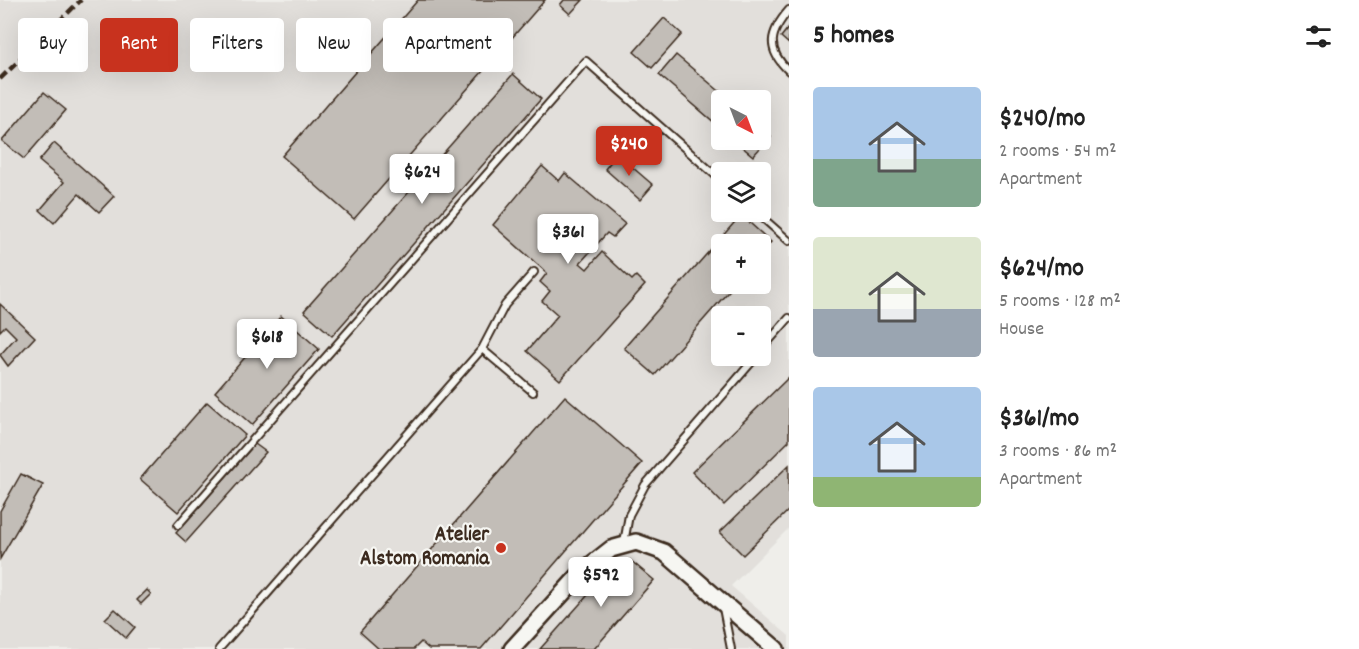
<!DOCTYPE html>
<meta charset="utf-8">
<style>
body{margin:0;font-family:Dekko,sans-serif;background:#f2f2f2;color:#222;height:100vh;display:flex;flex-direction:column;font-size:22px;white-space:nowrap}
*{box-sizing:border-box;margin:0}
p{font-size:20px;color:#767676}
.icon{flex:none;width:33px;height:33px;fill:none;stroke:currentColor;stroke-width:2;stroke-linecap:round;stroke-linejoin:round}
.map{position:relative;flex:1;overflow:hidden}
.side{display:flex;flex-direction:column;background:#fff;width:570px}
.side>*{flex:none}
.guide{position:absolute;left:18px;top:18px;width:570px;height:54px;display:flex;gap:12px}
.needle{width:39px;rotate:138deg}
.buttons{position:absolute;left:711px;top:90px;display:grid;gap:12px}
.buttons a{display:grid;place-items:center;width:60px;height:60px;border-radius:6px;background:#fff;box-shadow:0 6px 24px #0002;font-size:30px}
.price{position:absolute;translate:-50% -51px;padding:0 14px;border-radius:6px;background:#fff;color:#222;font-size:20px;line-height:39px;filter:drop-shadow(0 2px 3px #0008)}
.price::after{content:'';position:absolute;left:50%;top:36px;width:18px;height:14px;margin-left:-9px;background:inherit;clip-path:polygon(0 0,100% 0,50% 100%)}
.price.selected{background:#c8321e;color:#fff}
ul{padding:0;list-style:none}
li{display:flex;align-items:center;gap:18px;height:150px;padding:0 24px}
li span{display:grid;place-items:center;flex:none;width:168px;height:120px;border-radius:6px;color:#555}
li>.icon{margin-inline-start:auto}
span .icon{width:72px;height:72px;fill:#fffc;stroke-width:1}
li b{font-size:26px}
h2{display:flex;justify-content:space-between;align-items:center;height:72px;padding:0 24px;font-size:26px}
.chip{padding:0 21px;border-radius:6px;background:#fff;box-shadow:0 6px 24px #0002;font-size:21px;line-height:54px}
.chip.selected{background:#c8321e;color:#fff}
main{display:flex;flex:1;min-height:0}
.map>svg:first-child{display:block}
</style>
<main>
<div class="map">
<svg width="789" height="649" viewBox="0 0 789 649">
<rect width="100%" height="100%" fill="#efeeea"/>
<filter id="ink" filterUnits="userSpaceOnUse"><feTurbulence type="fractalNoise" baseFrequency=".0167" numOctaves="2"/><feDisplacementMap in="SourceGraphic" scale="12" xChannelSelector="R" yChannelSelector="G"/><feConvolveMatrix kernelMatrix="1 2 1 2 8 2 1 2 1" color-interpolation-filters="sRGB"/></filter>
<g filter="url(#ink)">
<path fill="#e2dfdb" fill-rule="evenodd" d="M0,0H789V528L731,586L789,636V649H0ZM722,100H760V140H722ZM722,172H760V212H722ZM722,244H760V284H722ZM722,316H760V356H722Z"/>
<g fill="#c2bdb7" stroke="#3b2a1e" stroke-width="1.5">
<path d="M418,0H545L354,219L282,156Z"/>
<path d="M564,0H583L570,14L560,5Z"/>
<path d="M664,18L682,34L652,68L634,52Z"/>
<path d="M789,27V44L781,37Z"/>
<path d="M676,55L730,100H722V129L659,75Z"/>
<path d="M513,74L541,99L332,336L304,311Z"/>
<path d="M44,92L66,110L24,159L2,141Z"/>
<path d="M760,127L771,136L753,156L734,140H760Z"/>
<path d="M54,143L114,196L99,212L79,194L54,223L40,210L64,182L39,161Z"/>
<path d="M617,154L653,185L640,200L605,169Z"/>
<path d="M542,166L559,181L565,173L625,224L613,237L607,233L580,263L587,269L602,252L632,280L636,276L645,285L560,380L527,351L558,315L542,301L550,291L540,282L547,273L493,225Z"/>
<path d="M741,215L771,242L760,254V244H722V284H735L655,375L624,348Z"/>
<path d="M0,304L35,337L8,366L0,355L16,337L5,326L0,331Z"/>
<path d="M281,316L319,349L252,425L215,392Z"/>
<path d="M789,377V441L724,505L692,472Z"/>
<path d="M565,396L642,463L481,649H429L421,642L414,649H379L360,632Z"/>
<path d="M207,402L245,435L178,512L140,479Z"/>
<path d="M255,444L266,452L186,542L176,533Z"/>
<path d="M789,465V510L743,555L720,532Z"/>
<path d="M21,474L43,485L0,559V511Z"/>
<path d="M630,560L654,580L594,649H540L611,569L619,561Z"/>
<path d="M147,590L151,594L141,604L137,600Z"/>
<path d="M115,609L135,627L126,638L105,619Z"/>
</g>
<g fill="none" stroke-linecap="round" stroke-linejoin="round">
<defs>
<g id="service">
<path d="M789,10C770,32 765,49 789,71"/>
<path d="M756,212L789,241"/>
<path d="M482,349L505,305L534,272"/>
<path d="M760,351L789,318"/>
<path d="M178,525L586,61L722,181"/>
<path d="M624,543L629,515L645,485L757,356"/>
<path d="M723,608L731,649"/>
<path d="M219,649L482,349L533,392"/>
</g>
<path id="tertiary" d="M512,649L583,571L611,549L636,542L664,552L776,649"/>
</defs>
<use href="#service" stroke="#3b2a1e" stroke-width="10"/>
<use href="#tertiary" stroke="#3b2a1e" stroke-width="20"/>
<use href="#service" stroke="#f6f6f2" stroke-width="6"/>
<use href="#tertiary" stroke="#f6f6f2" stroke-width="15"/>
<path stroke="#3b2a1e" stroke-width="4.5" stroke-dasharray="9 4.5" stroke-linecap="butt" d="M0,79L81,0"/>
</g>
</g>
<circle fill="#c8321e" stroke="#f6f6f2" stroke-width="2" cx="501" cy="548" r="6"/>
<g text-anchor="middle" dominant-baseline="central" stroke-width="4.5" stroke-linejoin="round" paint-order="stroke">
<g font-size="21" font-weight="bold" fill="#3b2a1e" stroke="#f6f6f2" text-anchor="end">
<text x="489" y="536">Atelier<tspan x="489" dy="24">Alstom Romania</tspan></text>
</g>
</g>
</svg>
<div class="buttons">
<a><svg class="needle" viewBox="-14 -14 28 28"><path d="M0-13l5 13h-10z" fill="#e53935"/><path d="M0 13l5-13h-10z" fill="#767676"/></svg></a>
<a><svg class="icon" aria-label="layers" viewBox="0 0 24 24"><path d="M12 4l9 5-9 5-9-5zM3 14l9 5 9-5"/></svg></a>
<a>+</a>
<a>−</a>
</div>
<b class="price selected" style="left:629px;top:177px">$240</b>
<b class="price" style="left:422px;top:205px">$624</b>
<b class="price" style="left:568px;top:265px">$361</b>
<b class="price" style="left:267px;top:370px">$618</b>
<b class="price" style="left:601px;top:608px">$592</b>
<div class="guide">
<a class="chip">Buy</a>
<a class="chip selected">Rent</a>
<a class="chip">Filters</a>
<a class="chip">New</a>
<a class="chip">Apartment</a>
</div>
</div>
<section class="side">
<h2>5 homes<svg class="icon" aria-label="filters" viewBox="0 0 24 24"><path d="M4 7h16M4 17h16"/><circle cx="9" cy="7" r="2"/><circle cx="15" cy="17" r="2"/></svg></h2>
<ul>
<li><span style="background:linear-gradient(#a9c7e8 60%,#7fa58c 0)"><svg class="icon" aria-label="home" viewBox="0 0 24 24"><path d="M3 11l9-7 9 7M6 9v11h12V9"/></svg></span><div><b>$240/mo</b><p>2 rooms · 54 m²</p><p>Apartment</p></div></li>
<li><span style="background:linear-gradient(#dfe7d0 60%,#9aa5b1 0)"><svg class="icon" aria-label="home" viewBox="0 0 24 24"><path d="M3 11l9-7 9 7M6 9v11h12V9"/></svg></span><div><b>$624/mo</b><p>5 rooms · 128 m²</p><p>House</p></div></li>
<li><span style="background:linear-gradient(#a9c7e8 75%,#8fb573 0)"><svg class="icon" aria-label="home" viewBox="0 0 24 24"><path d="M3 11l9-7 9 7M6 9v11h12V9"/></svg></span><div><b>$361/mo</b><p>3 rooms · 86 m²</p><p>Apartment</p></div></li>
</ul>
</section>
</main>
